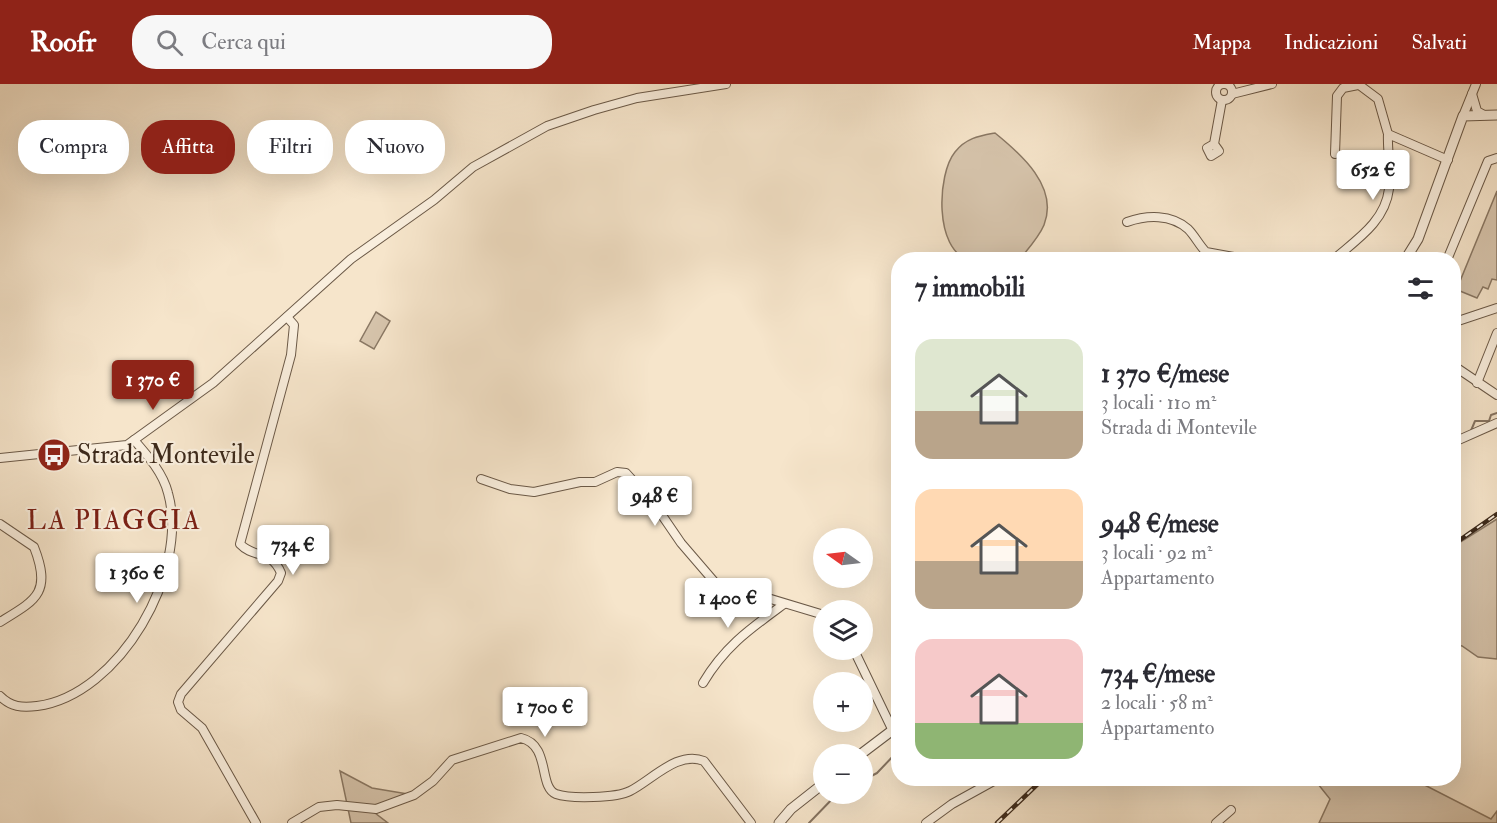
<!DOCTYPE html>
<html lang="it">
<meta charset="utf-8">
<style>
body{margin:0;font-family:"IM FELL Double Pica",serif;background:#f7f7f7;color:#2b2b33;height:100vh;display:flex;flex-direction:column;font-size:22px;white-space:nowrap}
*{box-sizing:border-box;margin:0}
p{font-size:20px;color:#7c7c81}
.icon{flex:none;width:33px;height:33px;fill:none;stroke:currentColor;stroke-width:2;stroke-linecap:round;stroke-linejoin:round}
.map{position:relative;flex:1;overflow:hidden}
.panel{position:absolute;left:891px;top:168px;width:570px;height:534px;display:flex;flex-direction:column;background:#fff;border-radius:24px;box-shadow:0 6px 24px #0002}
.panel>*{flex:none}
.hud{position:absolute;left:18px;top:36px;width:570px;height:54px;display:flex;gap:12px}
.needle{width:39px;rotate:284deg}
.controls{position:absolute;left:813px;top:444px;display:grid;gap:12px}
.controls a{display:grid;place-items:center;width:60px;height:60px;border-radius:50%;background:#fff;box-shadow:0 6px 24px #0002;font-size:30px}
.price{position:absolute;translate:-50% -51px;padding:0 14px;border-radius:6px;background:#fff;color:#222;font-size:20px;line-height:39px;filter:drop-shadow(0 2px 3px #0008)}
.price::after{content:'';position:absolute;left:50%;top:36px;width:18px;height:14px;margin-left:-9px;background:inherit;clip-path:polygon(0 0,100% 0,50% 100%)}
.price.active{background:#8f2418;color:#fff}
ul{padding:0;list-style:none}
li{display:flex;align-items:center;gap:18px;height:150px;padding:0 24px}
li span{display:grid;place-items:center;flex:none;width:168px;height:120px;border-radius:18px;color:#555}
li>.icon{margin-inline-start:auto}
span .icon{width:72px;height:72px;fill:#fffc;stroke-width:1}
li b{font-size:26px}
h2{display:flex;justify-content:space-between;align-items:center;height:72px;padding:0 24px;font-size:26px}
.chip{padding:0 21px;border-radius:24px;background:#fff;box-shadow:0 6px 24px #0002;font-size:21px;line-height:54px}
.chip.active{background:#8f2418;color:#fff}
header{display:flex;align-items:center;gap:36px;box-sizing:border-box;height:84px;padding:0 30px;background:#8f2418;color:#fff}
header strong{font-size:28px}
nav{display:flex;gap:33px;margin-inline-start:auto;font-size:21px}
.search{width:420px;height:54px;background:#f7f7f7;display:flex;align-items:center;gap:15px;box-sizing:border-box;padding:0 21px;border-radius:24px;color:#7c7c81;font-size:22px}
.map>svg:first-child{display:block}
</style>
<header>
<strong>Roofr</strong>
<div class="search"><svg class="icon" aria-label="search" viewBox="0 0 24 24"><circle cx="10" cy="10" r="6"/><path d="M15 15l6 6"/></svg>Cerca qui</div>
<nav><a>Mappa</a><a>Indicazioni</a><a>Salvati</a></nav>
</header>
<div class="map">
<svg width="1497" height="739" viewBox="0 0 1497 739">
<rect width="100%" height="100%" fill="#f6e5cb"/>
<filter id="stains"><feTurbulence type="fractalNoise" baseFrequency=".00333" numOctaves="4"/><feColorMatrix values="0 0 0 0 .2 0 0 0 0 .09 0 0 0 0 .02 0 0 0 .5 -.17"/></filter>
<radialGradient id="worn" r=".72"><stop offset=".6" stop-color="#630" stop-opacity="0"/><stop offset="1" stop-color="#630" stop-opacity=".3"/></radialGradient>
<g fill="#d7c5ad" stroke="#8a7864" stroke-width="1.5">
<path d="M995,49C1021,70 1059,103 1044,141C1039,153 1028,165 1020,175C1005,176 984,179 969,176C934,166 937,90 955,68C966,54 979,52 995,49Z"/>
<path d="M1497,107V196L1492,195L1488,205L1483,203L1477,214L1460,207L1456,217L1454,216V201L1458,202Z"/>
<path d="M376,228L390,237L374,265L360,257Z"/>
<path d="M1497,435V575L1478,573L1462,562L1454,560V462Z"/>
<path d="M340,687L372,704L414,711L376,725L375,729L388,739H351Z"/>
<path d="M1314,695H1413L1491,735L1497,727V739H1319L1330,715Z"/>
</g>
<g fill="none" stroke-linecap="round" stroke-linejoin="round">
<g stroke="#867461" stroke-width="2">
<path d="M1470,349L1475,337H1489L1491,331L1497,329"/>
<path d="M862,697L877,689L898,667"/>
<path d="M809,739L837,710"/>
</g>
<defs>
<g id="minor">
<path d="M1358,0L1378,15L1388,50L1448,76"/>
<circle cx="1224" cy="8" r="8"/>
<path d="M1232,10L1272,0"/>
<path d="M1472,10L1477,27L1484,31"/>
<path d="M1463,32L1476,0"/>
<path d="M1214,60L1219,67L1211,72L1207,64L1214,60L1222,16"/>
<path d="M1335,70L1337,12L1343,4L1358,1"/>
<path d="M1127,138C1147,131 1171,130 1188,145C1195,152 1199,161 1206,168L1250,176"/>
<path d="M1333,176C1356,156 1385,138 1389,105C1392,87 1387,68 1388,50"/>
<path d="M1447,176L1488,77L1497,74"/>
<path d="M1455,238L1497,224"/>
<path d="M1454,282L1497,311"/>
<path d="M1477,299L1497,249"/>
<path d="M1454,358L1497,339"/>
<path d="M0,374L127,361L213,299L351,175L434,116L473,83L547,42L594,26L637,14L726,0"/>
<path d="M481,395L510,405L534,408L580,398H595L617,388L626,389L655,421L681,459L724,509H751L824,531"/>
<path d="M0,440L34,463C52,509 36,516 0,538"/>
<path d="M854,566L893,647"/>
<path d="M703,599C725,562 750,545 784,520"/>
<path d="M0,612C11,623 22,624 37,622C120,611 190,487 168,409C163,389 148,372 134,356"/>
<path d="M256,739L202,644L181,626L178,618L181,610L278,497L281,489C271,465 254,475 240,460L291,271L294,241L287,233"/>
<path d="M292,739L319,723L337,721L376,725L414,711L433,697L452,676L521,654C551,661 538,703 556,710C570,715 617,714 630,707C652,696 678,666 704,677L751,739"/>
<path d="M926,739L952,720L999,694"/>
<path d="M1216,739L1231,726"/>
</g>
<g id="tertiary">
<path d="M1405,176L1418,155L1463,32L1497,31"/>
<path d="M861,670L898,642"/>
<path d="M779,739L791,725L824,699"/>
</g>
</defs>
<use href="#minor" stroke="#6b5947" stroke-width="10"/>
<use href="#tertiary" stroke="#6b5947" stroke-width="11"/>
<use href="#minor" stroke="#f9eedd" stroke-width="8"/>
<use href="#tertiary" stroke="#f9eedd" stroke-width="9"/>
<defs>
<g id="rail">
<path d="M1454,460L1497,430"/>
<path d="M997,739L1044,694"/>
</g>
</defs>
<use href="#rail" stroke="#3d2a1b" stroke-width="4.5"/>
<use href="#rail" stroke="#f9eedd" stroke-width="2" stroke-dasharray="7" stroke-linecap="butt"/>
</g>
<defs>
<symbol id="bus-disc" viewBox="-11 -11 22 22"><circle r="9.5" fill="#8f2418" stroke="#f9eedd"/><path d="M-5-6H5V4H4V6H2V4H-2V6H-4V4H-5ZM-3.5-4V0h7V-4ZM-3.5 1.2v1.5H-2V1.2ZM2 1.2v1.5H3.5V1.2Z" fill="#fff"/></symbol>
</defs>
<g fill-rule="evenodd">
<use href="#bus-disc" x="35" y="352" width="38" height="38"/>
</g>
<g text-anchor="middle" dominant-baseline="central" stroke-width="4.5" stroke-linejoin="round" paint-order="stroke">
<g font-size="26" fill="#3d2a1b" stroke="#f9eedd" text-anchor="start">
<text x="77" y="371">Strada Montevile</text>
</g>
<g font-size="27" letter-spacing="1.5" fill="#7a1f14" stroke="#f9eedd">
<text x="114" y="436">LA PIAGGIA</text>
</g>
</g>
<rect width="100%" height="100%" filter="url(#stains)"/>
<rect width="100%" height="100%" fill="url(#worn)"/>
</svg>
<div class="controls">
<a><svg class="needle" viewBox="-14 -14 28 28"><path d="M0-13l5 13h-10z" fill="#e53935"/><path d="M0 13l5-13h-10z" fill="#7c7c81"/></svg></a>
<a><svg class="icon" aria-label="layers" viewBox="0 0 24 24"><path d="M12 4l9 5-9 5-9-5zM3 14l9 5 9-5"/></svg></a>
<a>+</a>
<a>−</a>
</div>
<b class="price" style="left:1373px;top:117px">652 €</b>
<b class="price active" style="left:153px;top:327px">1 370 €</b>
<b class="price" style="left:655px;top:443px">948 €</b>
<b class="price" style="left:293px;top:492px">734 €</b>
<b class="price" style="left:137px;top:520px">1 360 €</b>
<b class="price" style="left:728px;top:545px">1 400 €</b>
<b class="price" style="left:545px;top:654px">1 700 €</b>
<div class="hud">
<a class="chip">Compra</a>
<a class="chip active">Affitta</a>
<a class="chip">Filtri</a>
<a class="chip">Nuovo</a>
</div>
<section class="panel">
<h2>7 immobili<svg class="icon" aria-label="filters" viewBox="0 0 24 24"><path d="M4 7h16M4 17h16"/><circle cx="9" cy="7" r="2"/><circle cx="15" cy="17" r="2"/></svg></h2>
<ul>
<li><span style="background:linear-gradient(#dfe7d0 60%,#b9a48a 0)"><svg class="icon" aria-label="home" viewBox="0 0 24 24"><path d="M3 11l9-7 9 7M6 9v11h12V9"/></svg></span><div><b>1 370 €/mese</b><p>3 locali · 110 m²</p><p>Strada di Montevile</p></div></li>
<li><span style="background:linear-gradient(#ffd9b3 60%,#b9a48a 0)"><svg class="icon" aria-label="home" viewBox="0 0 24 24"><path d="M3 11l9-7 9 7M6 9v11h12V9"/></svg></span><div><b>948 €/mese</b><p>3 locali · 92 m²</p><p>Appartamento</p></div></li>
<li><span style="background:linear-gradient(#f6c9c9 70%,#8fb573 0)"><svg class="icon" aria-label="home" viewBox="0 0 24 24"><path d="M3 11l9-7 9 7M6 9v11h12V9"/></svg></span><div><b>734 €/mese</b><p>2 locali · 58 m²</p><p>Appartamento</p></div></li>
</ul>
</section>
</div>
